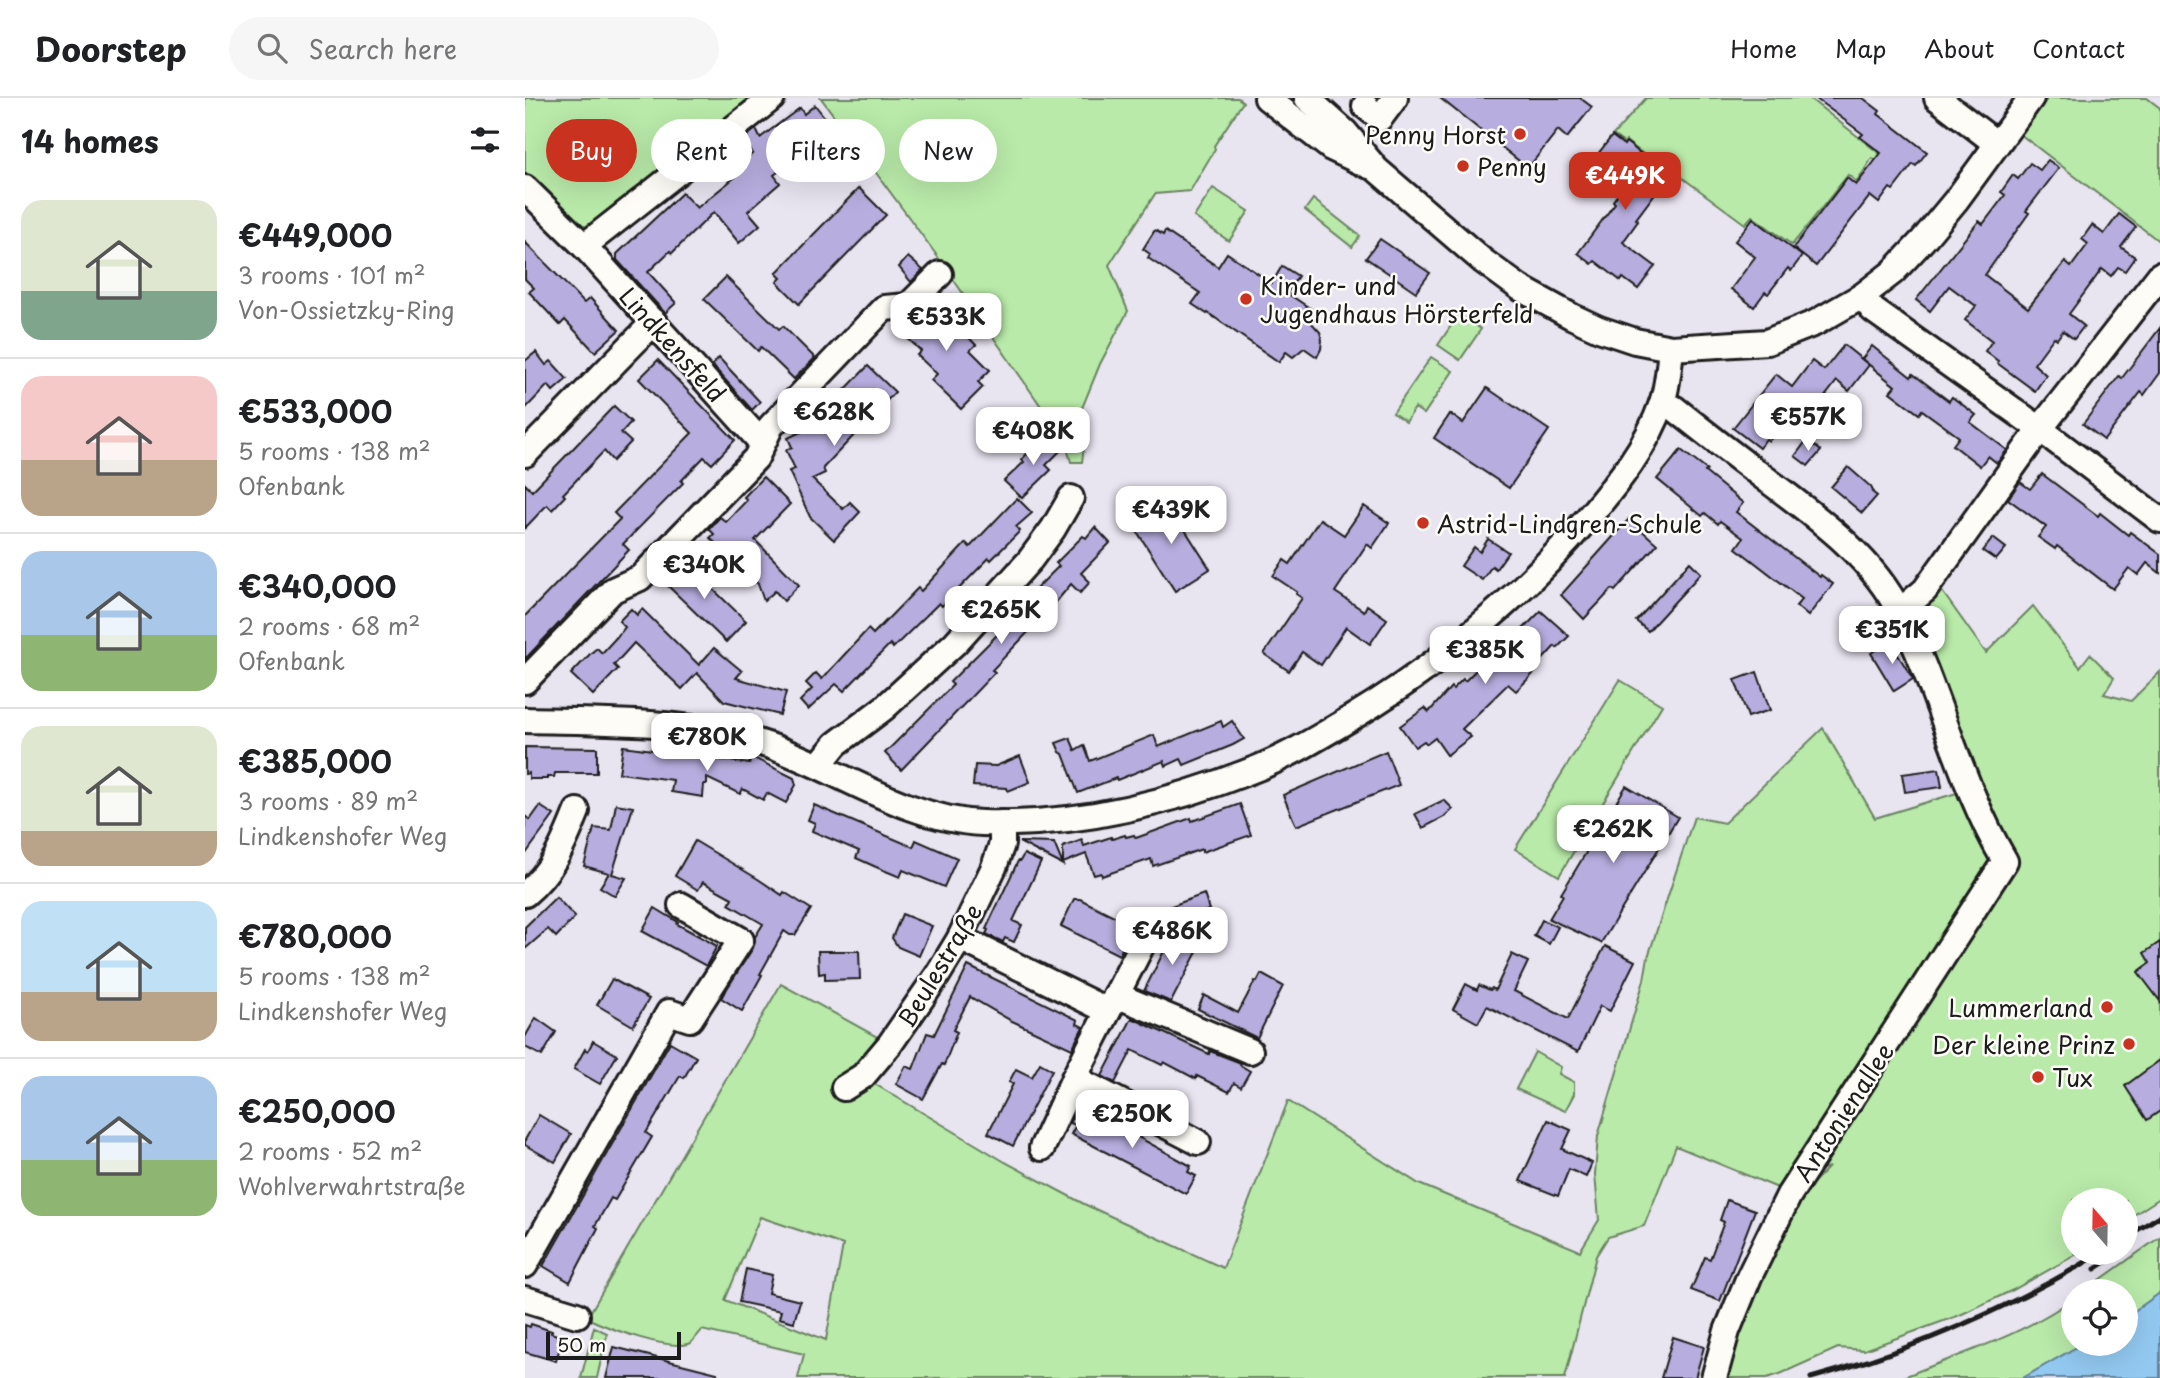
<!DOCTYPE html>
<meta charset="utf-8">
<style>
body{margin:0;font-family:"Playpen Sans",sans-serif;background:#f6f6f6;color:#202124;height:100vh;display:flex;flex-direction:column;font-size:26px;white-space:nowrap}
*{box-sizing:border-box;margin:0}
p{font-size:23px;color:#757577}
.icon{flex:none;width:38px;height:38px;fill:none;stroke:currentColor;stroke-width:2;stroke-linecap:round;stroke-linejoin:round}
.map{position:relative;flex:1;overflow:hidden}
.drawer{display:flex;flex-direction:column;background:#fff;width:525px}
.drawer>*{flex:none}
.guide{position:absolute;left:21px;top:21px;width:665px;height:63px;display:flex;gap:14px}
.needle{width:46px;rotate:340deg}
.fabs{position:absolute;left:1536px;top:1090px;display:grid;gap:14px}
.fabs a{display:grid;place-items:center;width:77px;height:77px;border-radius:50%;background:#fff;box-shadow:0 7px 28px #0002;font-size:35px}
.scale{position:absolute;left:21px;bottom:18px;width:135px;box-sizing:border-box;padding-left:7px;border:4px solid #1c1c1c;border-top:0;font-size:19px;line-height:24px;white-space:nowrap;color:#1c1c1c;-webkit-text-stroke:5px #fdfcf7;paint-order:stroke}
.price{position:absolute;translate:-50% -60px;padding:0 16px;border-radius:14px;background:#fff;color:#222;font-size:23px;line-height:46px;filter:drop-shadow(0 2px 4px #0008)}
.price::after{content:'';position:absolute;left:50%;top:42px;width:21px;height:16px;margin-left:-10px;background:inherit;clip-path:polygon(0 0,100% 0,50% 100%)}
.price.active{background:#c8321e;color:#fff}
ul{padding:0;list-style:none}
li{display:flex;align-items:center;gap:21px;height:175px;padding:0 21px}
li+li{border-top:2px solid #e0e0e0}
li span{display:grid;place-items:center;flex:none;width:196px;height:140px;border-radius:21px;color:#555}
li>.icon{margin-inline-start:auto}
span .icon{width:84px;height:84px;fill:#fffc;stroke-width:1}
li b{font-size:30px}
h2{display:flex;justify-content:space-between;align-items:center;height:84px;padding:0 21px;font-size:30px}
.chip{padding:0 24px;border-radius:32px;background:#fff;box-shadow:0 7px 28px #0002;font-size:24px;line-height:63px}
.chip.active{background:#c8321e;color:#fff}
header{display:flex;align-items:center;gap:42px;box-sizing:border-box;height:98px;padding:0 35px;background:#fff;border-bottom:2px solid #e0e0e0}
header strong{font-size:33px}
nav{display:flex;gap:38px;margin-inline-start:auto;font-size:24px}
.search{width:490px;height:63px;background:#f6f6f6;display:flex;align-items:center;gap:18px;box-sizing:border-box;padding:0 24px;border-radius:38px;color:#757577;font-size:26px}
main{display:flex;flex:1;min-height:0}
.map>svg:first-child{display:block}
</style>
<header>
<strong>Doorstep</strong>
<div class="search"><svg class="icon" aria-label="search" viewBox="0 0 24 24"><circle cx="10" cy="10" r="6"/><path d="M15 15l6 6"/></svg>Search here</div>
<nav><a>Home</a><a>Map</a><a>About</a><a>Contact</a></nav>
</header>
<main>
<section class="drawer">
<h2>14 homes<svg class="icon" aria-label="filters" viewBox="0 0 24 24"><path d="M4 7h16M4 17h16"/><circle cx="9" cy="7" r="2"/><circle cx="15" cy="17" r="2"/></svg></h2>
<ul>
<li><span style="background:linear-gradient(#dfe7d0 65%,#7fa58c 0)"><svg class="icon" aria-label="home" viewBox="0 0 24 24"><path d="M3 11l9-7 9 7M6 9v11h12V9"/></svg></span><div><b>€449,000</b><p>3 rooms · 101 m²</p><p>Von-Ossietzky-Ring</p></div></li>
<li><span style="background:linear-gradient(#f6c9c9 60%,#b9a48a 0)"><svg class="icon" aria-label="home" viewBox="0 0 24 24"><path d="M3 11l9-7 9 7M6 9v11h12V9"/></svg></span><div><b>€533,000</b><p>5 rooms · 138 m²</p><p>Ofenbank</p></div></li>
<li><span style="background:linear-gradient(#a9c7e8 60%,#8fb573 0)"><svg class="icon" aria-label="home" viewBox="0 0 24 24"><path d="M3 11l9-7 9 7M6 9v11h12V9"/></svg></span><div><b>€340,000</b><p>2 rooms · 68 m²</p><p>Ofenbank</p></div></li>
<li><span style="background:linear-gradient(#dfe7d0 75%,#b9a48a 0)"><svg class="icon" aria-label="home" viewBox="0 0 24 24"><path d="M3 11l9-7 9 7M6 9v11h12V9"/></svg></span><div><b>€385,000</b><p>3 rooms · 89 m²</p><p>Lindkenshofer Weg</p></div></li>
<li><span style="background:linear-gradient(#bfe0f5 65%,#b9a48a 0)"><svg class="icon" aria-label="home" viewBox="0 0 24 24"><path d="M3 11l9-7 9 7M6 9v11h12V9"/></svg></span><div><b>€780,000</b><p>5 rooms · 138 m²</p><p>Lindkenshofer Weg</p></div></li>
<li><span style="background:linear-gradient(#a9c7e8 60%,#8fb573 0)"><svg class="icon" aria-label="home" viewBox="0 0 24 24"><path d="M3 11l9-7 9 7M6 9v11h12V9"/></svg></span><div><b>€250,000</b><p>2 rooms · 52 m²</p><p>Wohlverwahrtstraße</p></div></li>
</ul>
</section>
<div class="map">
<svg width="1635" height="1280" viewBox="0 0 1635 1280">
<rect width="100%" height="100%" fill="#e8e4f0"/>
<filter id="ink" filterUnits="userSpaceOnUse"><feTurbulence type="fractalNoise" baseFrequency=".0143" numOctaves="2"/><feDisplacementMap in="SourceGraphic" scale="14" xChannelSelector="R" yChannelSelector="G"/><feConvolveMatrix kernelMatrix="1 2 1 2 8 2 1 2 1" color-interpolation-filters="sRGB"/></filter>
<g filter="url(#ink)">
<g fill="#b9eaa9" stroke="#6a8362" stroke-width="2" fill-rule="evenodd">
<path d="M0,0H224L226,3L155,66L160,42L154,62L55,135L0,79Z"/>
<path d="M296,0H713L718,4L689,48L690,51L665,93L630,96L584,167L603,213L575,266L557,310L561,334L557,364H546L540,343L410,155Z"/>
<path d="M1121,0H1284L1355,56L1352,62L1347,60L1332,84L1323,77L1267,147L1227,118L1220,126L1132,61L1129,64L1101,43L1099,45L1088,37Z"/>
<path d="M1523,0H1622L1635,10V144L1495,36Z"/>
<path d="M688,90L724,113L704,143L669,119Z"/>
<path d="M788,101L835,138L827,149L780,112Z"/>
<path d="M934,216L956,231L935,262L913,247Z"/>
<path d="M906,259L928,273L899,316L890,310L881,324L868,315Z"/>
<path d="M1411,485L1461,555L1508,508L1555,569L1565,556L1589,580L1579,596L1606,603L1635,574V1100L1601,1122V1102H1549V1155H1554L1488,1192L1435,1217L1339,1252L1313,1250L1255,1276L1242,1280H1198L1244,1159L1286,1087L1304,1069L1276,1078L1260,1093L1151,1048L1119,1128L1083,1139L1071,1158L1040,1280H273L279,1256L177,1232L166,1245C146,1254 83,1230 62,1220L256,886L365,946L338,979L480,1064L559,1106L698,1170L763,1003L894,1086L1055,1153L1074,1122L1070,1076L1073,1038L1119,882L1123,859L1169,719L1199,725L1298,630L1350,720L1448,690L1392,533ZM235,1119L318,1147L301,1242L200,1202Z"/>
<path d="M1095,582L1137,607L1034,778L990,751Z"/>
<path d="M1010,954L1036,969L1034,976L1049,984V996L1040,1013L991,991Z"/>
<path d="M1635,1139V1195L1601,1219V1194H1558Z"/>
<path d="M1549,1200V1246H1557L1498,1280H1376C1435,1256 1497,1238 1549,1200Z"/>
<path d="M69,1229L82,1235L72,1280H56Z"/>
</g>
<path fill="#93c9f1" stroke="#63849c" stroke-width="2" d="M1635,1195V1280H1498L1557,1246H1601V1219Z"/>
<g fill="#b7adde" stroke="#1c1c1c" stroke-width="2">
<path d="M915,0H1055L1067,9L1042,40L1033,32L1003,70Z"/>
<path d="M1290,0H1338L1355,13L1353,16L1402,54L1391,68L1388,66L1368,92L1365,90L1354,105L1345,98L1291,168L1268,150L1322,80L1331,87L1356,55L1335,39L1338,36Z"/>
<path d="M290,7L305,26L299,31L303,36L292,45L298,53L287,61L281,53L249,77L255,85L223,113L235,127L214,145L189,114L147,155L145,153L123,174L151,205L140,215L92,162V156L157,95L172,110L215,75L211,70L228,55L218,41L231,31L235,40L275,10L279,16Z"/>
<path d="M1087,38L1099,47L1101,44L1129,66L1132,63L1146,74L1111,121L1113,123L1098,144L1130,168L1113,191L1098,180L1096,183L1070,163L1067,166L1053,155L1090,105L1088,103L1101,85L1069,61Z"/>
<path d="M1523,62L1534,70L1501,113L1504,115L1460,177L1503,210L1540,164L1546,169L1563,146L1557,141L1567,127L1579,136L1594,116L1611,129L1596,149L1610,159L1600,173L1593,169L1586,178L1577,171L1544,216L1559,228L1549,241L1538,233L1532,241L1529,239L1509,266L1521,277L1510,293L1472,265L1473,263L1460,253L1467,243L1440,222L1451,208L1424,188L1405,213L1391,202L1454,123L1458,126L1480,97L1476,94L1488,77L1493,81L1505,65L1515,72Z"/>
<path d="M334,90L361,117L274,206L252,184L256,180L251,175Z"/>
<path d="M1228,120L1277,158L1266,173L1263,170L1243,196L1240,194L1229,209L1206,191L1230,159L1210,143Z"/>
<path d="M630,132L638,137L640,133L693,169L702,155L747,185L757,168L773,178L762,195L789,213L783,221L795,234L797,242L796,251L792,259L779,250L768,259L761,254L754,264L683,215L682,216L667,206L675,195L623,160L625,156L618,151Z"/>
<path d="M855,141L905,175L891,194L841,160Z"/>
<path d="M0,144L59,205L65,200L94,232L70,254L40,222L35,227L4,194L9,190L0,181Z"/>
<path d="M383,159L398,172L386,184L374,169Z"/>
<path d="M201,179L254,231L258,228L290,260L269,281L236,249L233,253L179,201Z"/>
<path d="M411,201L435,224L432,227L451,247L445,252L465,272L453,284L458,289L436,311L406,282L412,276L392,257L396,253L370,228L375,224L384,223L393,219Z"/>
<path d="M1635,230V275L1619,297L1616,294L1579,342L1558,326L1594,278L1597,280Z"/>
<path d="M1319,247L1344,267L1324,293L1312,283L1292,309L1298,313L1284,329L1266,315L1244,343L1241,341L1234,350L1208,330L1251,276L1267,289L1287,263L1299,272Z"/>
<path d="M1347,248L1386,279L1388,276L1424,303L1427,299L1451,317L1445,324L1482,352L1472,365L1463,358L1455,368L1428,347L1434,339L1397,312L1394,316L1365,294L1370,288L1337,261Z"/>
<path d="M11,254L21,267L26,263L42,281L28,293L23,287L0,311V263Z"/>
<path d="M194,260L235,304L227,312L187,267Z"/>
<path d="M133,262L210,342L187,366L179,359L156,383L158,385L98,446L104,452L0,561V518L95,421L89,415L167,335L114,281Z"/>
<path d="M343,268L370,294L298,370L300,375L287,381L318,411L325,404L335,414L309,442L285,419L264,373L270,371L261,352L267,349L263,340L282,331Z"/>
<path d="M962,290L1024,332L984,390L909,340L925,316L938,325Z"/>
<path d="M89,308L106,324L96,335L106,344L88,363L79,353L38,396L40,398L27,412L22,407L0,430V386L7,393Z"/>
<path d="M526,337L536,352L521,367L526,372L497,400L479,383L499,364L497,361L514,343L518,346Z"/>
<path d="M1282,342L1296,353L1283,368L1270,358Z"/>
<path d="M1156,352L1182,372L1180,374L1218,405L1211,414L1295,479L1296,477L1308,486L1283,518L1271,508L1277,501L1211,450L1218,440L1195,423L1193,426L1180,415L1177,418L1132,381Z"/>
<path d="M1323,369L1346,389L1348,393L1347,394L1352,398L1337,415L1306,389Z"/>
<path d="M1517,376L1573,418L1575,415L1603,437L1605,434L1635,456V475L1622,465L1613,477L1604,470L1588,491L1532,448L1530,451L1513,439L1521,429L1483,401L1495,384L1505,391Z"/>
<path d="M238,379L265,406L230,442L274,487L259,503L250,493L239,503L233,486L185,440L189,436L184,431L195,419L201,424L222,402L219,399Z"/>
<path d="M492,400L507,415L491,429L495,433L466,462L464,460L417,508L414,505L368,550L365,546L319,593L311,586L283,612L275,603L287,591L281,585L291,575L297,581L343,531L348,536L393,490L396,493L441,445L445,449Z"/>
<path d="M641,402L685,471L650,493L606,424Z"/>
<path d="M839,408L864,425L847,450L842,446L810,494L839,513L842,507L862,521L845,546L821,529L796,567L777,554L764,573L739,556L777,500L771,496L772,494L748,478L759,462L765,466L795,421L819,437Z"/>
<path d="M1104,421L1132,446L1090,493L1087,491L1059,521L1036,497Z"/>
<path d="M570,429L585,445L556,475L565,484L555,495L546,486L526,510L467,572L470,574L376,672L360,655L428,587L425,584L470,539L485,523L482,520L534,468L531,465L558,438L561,440Z"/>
<path d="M1468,440L1481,450L1471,462L1458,453Z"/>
<path d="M963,441L983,454L971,471L967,468L957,482L936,468L949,449L955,454Z"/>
<path d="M1165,464L1176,475L1123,533L1111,523Z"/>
<path d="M150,465L156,470L161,465L221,523L201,544L141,486L145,482L139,477Z"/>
<path d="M106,511L112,517L117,511L174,567L189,550L217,573L211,580L261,594L255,617L199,603L172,575L157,591L109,545L89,567L93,571L68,597L46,576L66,555L72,550L77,555L97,533L100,529L94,523Z"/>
<path d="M1016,513L1044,538L1032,550L1030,548L1009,571L1011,573L991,593L983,586L937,631L946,639L922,657L910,640L902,646L899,643L890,649L875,628L900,610L904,614L926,589L928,591L938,581L940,583L956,567L959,570Z"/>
<path d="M1365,544L1388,581L1369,593L1346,555Z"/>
<path d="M1232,574L1245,612L1223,619L1210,582Z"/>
<path d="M696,623L698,629L707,623L719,641L708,647L659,667L656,661L641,668L639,663L592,682L591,680L553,695L538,656L535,654L531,645L545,640L550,652L559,647L565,663L629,637L633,649Z"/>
<path d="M98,648L150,655V653L185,658V660L224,666L227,659L269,680L271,687L261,705L242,695L238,702L218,691L215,696L182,680V686H179L178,699L146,694L148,682L94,675Z"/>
<path d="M0,649L72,650V675H30L29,679H22V681H4V675L0,676Z"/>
<path d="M861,653L874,687L771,728L758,697Z"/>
<path d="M495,658L505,684L483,693L482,690L448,688L450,667L471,668Z"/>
<path d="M1414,671L1417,689L1380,694L1377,676Z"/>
<path d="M1101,688L1153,719L1076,845L1024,821L1038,797L1036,796Z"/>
<path d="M919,702L928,711L921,718L898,730L890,716Z"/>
<path d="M91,706L108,709L87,776L101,780L90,798L75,789L84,775L59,768L69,730L86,732Z"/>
<path d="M715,706L726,737L677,754V751L628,768L626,761L577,778L576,775L569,777L561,756L538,765V749L557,742L559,748L586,739L587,741L600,737L601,739L609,737L611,740L666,720L667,723Z"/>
<path d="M289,707L388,749L391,742L432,760L419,789L378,772L375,779L351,769L331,760L334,753L287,733L290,725L283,722Z"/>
<path d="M15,708L29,717L0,757V718L5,722Z"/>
<path d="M170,743L233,781L257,797L259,794L286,811L270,837H265L259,833L235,876L237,877L217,913L196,900L228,850L230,839L238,826L204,806L207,800L178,784L173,792L150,778Z"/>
<path d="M494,744L529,745L538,767Z"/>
<path d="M499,756L516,764L488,823L497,827L489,844L480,840L478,844L461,836L463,832L461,831L493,763H495Z"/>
<path d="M679,796L684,812L650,824L630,814Z"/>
<path d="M31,799L50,819L31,839L23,831L0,851V829Z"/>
<path d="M549,801H555L609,828L594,857L536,828Z"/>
<path d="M130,810L153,824L152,826L192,848L181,868L117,833Z"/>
<path d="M377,816L407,828L394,858L373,849L367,840Z"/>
<path d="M1017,822L1033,829L1024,846L1009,838Z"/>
<path d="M650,832L671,843L666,851L672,854L646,904L619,893L643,845L647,847L645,841Z"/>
<path d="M1635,844V903L1613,874L1625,865L1619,855Z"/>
<path d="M1080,848L1110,863L1085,913L1075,908L1053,954L962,908L953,925L928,911L941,886L952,892L954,887L965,892L967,890L970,892L987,856L1003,864L989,893L1043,921Z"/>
<path d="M293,853H334L335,881L300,882V875L294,876Z"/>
<path d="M443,868L553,922L552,926L558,929L547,951L485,922L445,899L428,932L432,934L419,967L417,966L398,1001L371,986L381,968L388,971L402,935L409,937Z"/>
<path d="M736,876L758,888L732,940L673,911L679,897L713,915L730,883L732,884Z"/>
<path d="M87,881L124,901L108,928L72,907Z"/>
<path d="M11,920L31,934L17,958L0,949V939Z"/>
<path d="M607,920L684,956L685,953L716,965L715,967L725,973L716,989L709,985L704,994L672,978L671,981L639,964L637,967L607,952L590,985L577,978Z"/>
<path d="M68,943L92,957L75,986L49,971L60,951L63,953Z"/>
<path d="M145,944L171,959L159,980L155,978L121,1035L127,1039L90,1102L86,1100L70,1128L73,1130L45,1184L18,1168Z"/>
<path d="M1635,962V1013L1622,1022L1600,988Z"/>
<path d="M515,965L527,972L488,1048L463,1035L488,986L484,984L491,971L507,979Z"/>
<path d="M553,1008L613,1038V1039L666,1068L663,1074L671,1078L661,1096L546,1036L551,1027L545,1025Z"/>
<path d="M14,1017L46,1036L30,1064L0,1047V1042Z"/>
<path d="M1023,1022L1046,1032L1037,1051L1067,1065L1061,1079L1044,1071L1033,1098L995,1083Z"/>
<path d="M1202,1102L1230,1112L1195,1203L1166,1192L1180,1159L1185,1161L1199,1124L1195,1122Z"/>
<path d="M221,1171L247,1177L243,1195L275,1203L269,1224L254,1220L256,1213L214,1204Z"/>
<path d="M6,1226L27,1233L26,1235L38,1239L31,1263L0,1254V1227L5,1229Z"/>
<path d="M1148,1239L1179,1249L1170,1280H1136Z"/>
<path d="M89,1249L192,1275V1280H81Z"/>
</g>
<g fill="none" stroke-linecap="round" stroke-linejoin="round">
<defs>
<g id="minor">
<path d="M742,0L806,50L844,68"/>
<path d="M782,0L820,34L851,71L958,163L995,190L1046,218L1074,231L1110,243L1146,250L1242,244L1290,225L1337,198L1368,174L1398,142L1432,101L1506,0"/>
<path d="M1412,0L1472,46"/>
<path d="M840,8L855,20L870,0"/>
<path d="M0,90L59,148L237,345"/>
<path d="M59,148L247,0"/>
<path d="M1337,198L1348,212L1515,331L1635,422"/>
<path d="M1137,305L1149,310C1179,334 1210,358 1241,381C1290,418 1347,458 1375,515C1415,595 1434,685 1480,763L1264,1097L1224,1179L1202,1233L1189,1280"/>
<path d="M0,356L129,224"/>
<path d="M1375,513L1400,492L1515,331L1635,177"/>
<path d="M0,583L88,492L115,480L152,442L231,360L246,328L359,210L383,208L415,176"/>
<path d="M0,622C81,624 167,621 245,648C314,672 383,722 457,725C548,728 641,706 725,673C760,660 791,641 823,622C915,567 994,501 1063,420C1093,384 1122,349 1137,305C1143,287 1144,269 1146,250"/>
<path d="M294,667L311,646L359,610L430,545L505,462L528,431L546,400"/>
<path d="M0,796C27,774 39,746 52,713"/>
<path d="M435,840L583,913"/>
<path d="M591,897L725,953"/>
<path d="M549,980L673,1044"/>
<path d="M319,990L338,978L365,946L412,878L435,840L469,769L477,746V725"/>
<path d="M517,1050L549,980L619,843"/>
<path d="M0,1167L144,914L165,921L216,842L156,807"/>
<path d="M0,1201L52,1217"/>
</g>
</defs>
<use href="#minor" stroke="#1c1c1c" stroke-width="30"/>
<use href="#minor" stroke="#fdfcf7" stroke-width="24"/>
<g stroke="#1c1c1c" stroke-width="5">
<path d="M1601,1139L1635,1118"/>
<path d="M1570,1171L1595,1155"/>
<path d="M1286,1280C1389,1252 1485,1210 1576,1155"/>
</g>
</g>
</g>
<g fill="#c8321e" stroke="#fdfcf7" stroke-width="2.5">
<circle cx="995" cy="36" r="7"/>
<circle cx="938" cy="68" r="7"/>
<circle cx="721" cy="201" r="7"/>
<circle cx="898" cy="425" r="7"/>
<circle cx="1582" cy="909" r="7"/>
<circle cx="1604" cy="946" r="7"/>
<circle cx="1513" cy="979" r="7"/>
</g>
<g text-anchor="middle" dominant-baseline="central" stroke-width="5" stroke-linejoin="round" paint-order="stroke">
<g font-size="24" fill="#1c1c1c" stroke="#fdfcf7" text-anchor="start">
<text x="981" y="36" text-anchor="end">Penny Horst</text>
<text x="952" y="68">Penny</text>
<text x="735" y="187">Kinder- und<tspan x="735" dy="28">Jugendhaus Hörsterfeld</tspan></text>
<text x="912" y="425">Astrid-Lindgren-Schule</text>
<text x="1568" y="909" text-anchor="end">Lummerland</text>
<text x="1590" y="946" text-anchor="end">Der kleine Prinz</text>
<text x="1527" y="979">Tux</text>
</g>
<g font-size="24" fill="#1c1c1c" stroke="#fdfcf7">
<text transform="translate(148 246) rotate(48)">Lindkensfeld</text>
<text transform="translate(414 867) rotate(-59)">Beulestraße</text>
<text transform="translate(1318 1014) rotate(-57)">Antonienallee</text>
</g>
</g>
</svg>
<div class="fabs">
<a><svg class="needle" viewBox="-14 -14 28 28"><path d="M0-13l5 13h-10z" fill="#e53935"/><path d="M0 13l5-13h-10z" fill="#757577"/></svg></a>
<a><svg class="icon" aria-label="locate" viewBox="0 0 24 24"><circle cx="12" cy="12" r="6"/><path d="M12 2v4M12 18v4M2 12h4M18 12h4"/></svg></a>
</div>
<div class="scale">50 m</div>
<b class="price active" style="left:1100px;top:114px">€449K</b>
<b class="price" style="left:421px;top:255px">€533K</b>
<b class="price" style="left:309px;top:350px">€628K</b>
<b class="price" style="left:1283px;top:355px">€557K</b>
<b class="price" style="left:508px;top:369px">€408K</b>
<b class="price" style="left:646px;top:448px">€439K</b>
<b class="price" style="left:179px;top:503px">€340K</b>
<b class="price" style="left:476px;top:548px">€265K</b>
<b class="price" style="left:1367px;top:568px">€351K</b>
<b class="price" style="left:960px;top:588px">€385K</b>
<b class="price" style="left:182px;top:675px">€780K</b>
<b class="price" style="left:1088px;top:767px">€262K</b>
<b class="price" style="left:647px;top:869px">€486K</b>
<b class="price" style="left:607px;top:1052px">€250K</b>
<div class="guide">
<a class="chip active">Buy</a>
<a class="chip">Rent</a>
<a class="chip">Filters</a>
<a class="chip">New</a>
</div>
</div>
</main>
